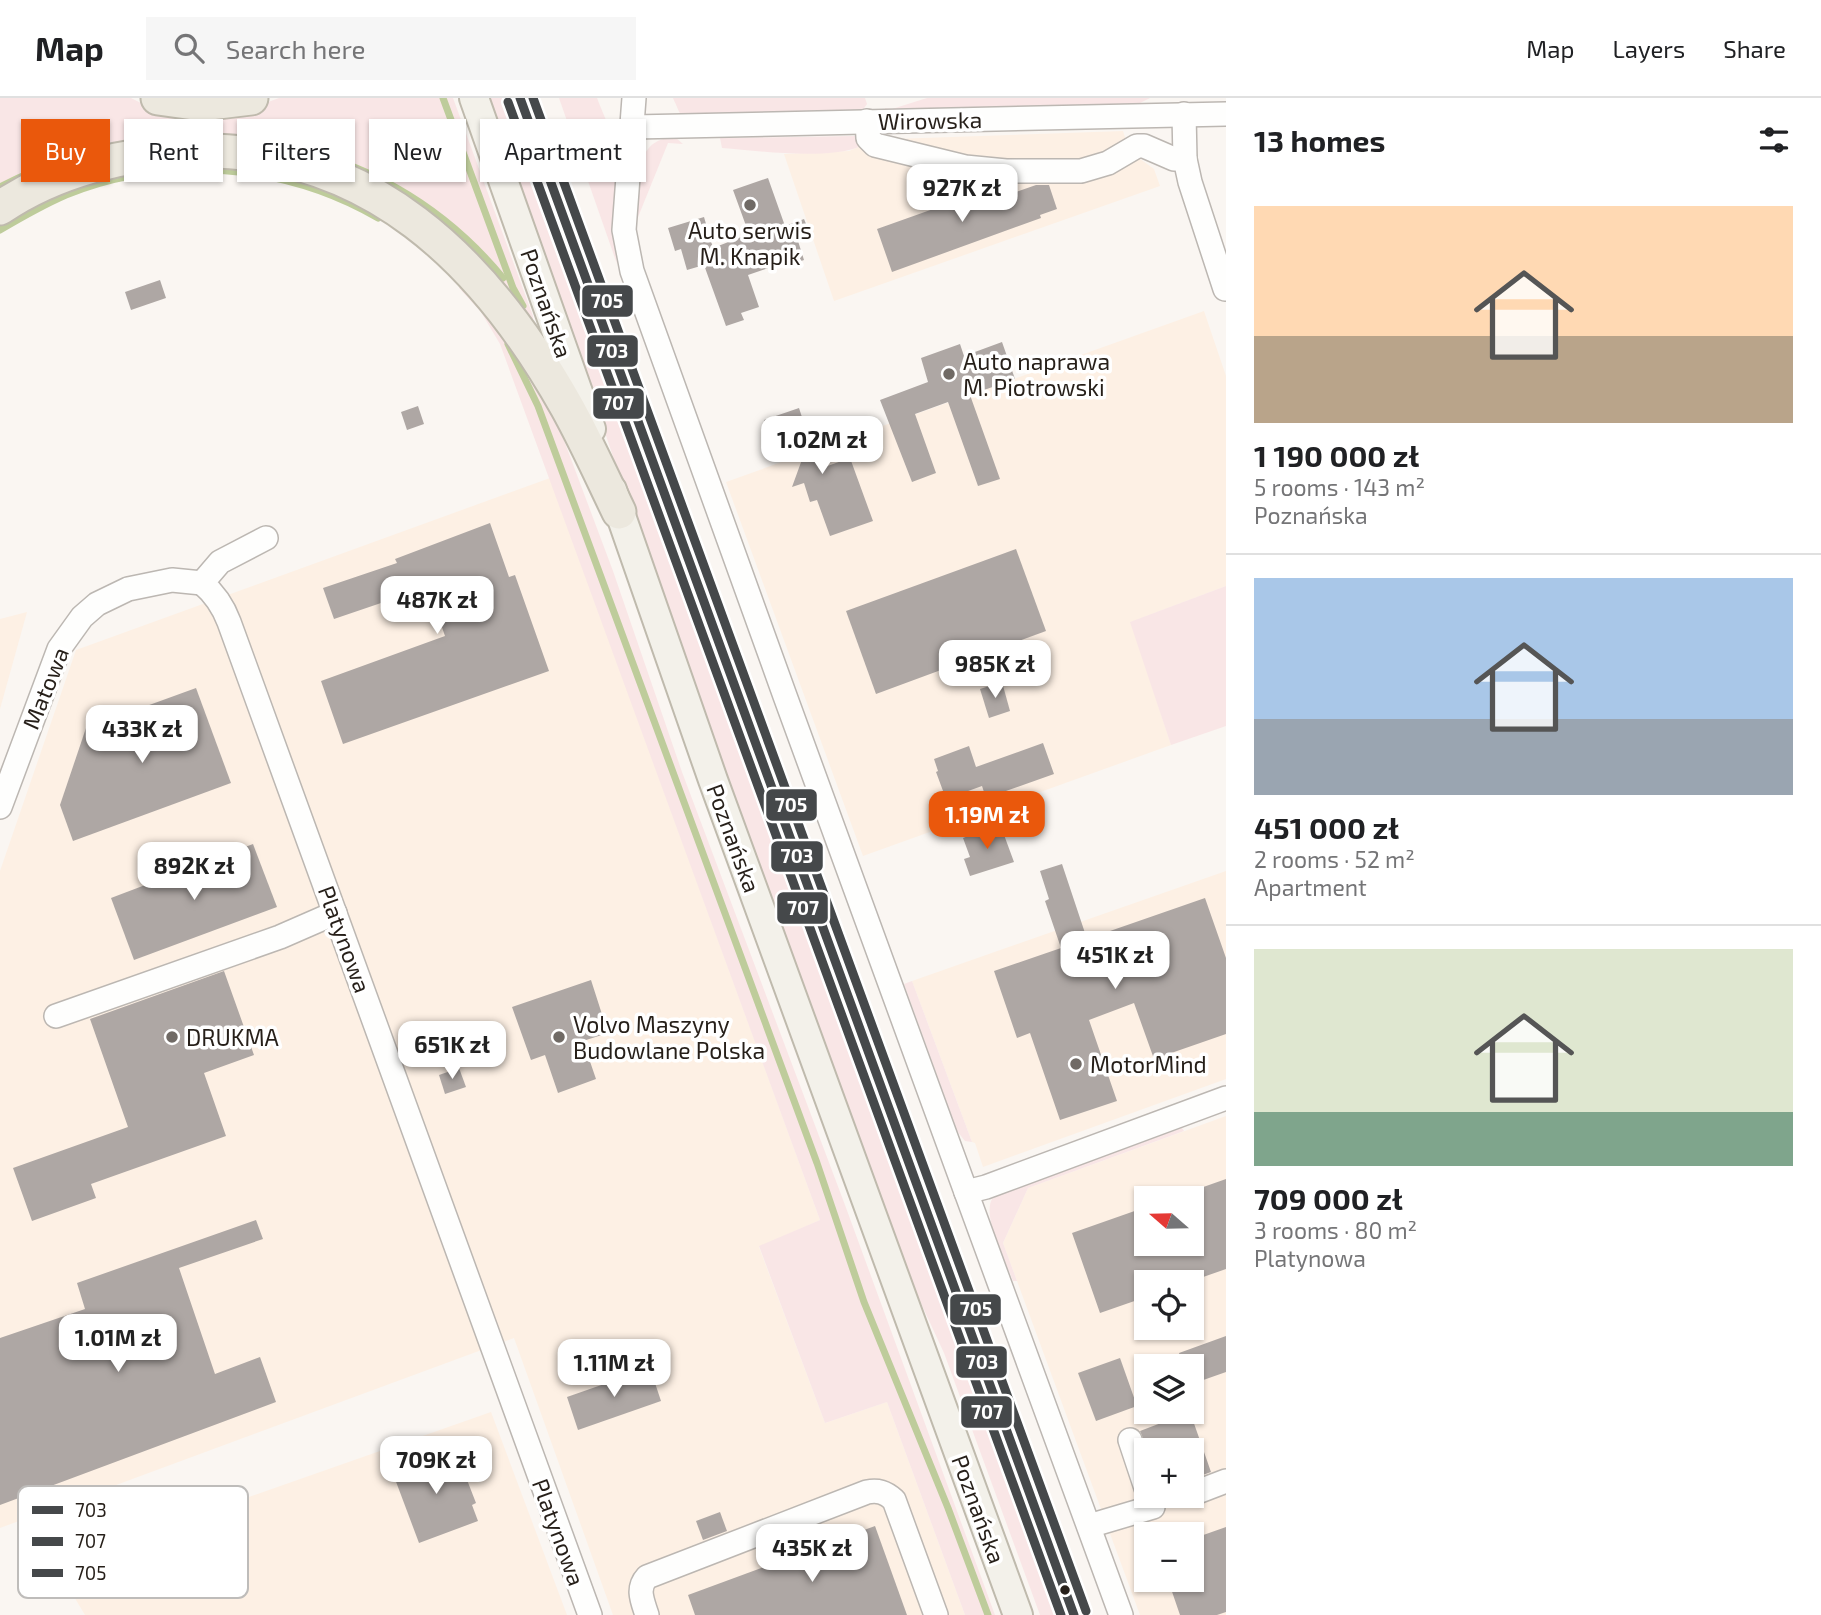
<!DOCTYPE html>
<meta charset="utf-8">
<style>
body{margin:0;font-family:"Exo 2",sans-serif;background:#f6f6f6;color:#202124;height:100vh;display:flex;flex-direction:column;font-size:26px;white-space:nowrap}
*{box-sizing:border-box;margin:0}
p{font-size:23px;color:#757577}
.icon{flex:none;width:38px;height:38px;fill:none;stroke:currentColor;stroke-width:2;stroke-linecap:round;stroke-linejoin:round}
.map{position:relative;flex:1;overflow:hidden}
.panel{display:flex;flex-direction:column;background:#fff;width:595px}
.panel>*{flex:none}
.guide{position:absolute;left:21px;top:21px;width:665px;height:63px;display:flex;gap:14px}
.needle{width:46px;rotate:290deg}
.fabs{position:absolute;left:1134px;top:1088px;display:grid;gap:14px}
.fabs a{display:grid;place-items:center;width:70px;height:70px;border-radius:0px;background:#fff;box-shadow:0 2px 5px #0004;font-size:35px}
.price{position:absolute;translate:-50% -60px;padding:0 16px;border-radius:14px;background:#fff;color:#222;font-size:23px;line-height:46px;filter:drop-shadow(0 2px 4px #0008)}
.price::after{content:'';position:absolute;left:50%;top:42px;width:21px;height:16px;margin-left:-10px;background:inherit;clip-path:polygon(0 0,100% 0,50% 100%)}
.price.on{background:#ea580c;color:#fff}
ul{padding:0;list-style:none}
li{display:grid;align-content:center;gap:14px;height:371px;padding:0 28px}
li+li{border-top:2px solid #e0e0e0}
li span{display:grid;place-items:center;height:217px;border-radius:0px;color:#555}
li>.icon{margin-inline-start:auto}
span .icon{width:126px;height:126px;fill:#fffc;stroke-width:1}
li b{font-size:30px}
h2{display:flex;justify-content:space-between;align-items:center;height:84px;padding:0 28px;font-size:30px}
.chip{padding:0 24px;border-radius:0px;background:#fff;box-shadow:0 2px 5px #0004;font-size:24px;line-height:63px}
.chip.on{background:#ea580c;color:#fff}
header{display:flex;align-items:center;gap:42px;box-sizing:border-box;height:98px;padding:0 35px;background:#fff;border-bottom:2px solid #e0e0e0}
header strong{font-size:33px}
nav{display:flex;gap:38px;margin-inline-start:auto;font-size:24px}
.search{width:490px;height:63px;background:#f6f6f6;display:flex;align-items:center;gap:18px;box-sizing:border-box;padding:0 24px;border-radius:0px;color:#757577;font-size:26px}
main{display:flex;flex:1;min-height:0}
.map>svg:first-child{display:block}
</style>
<header>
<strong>Map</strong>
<div class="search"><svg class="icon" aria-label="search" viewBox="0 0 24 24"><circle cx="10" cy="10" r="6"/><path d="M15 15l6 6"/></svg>Search here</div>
<nav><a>Map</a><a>Layers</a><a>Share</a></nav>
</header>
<main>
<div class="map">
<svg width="1226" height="1517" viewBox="0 0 1226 1517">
<rect width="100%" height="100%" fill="#faf6f2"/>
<g fill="#fdf0e4" fill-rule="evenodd">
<path d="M1123,33L1131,58H1136L1154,71L1160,88L834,203L784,56L849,53L885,38L893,41Z"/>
<path d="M1204,213L1226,278V488L1131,524L1171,647L863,758L726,384Z"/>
<path d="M550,380L820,1122L759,1149L825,1325L887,1304L965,1517H613L514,1240L0,1430V773L76,552Z"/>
<path d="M27,514L0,611V521Z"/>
<path d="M1226,773V981L983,1069L975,1045L972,1044L912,883Z"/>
<path d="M1226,1018V1517H1140L1003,1145L1028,1090ZM1146,1101H1192V1146H1146ZM1146,1185H1192V1230H1146ZM1146,1269H1192V1314H1146ZM1146,1353H1192V1398H1146ZM1146,1437H1192V1482H1146Z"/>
<path d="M491,1314L567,1517H85L55,1467Z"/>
</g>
<g fill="#f9e6e6">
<path d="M0,0H131L143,6L252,10L279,0H453L533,218V223L529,225L485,166L452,137L279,51L0,97Z"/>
<path d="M488,0H506L1062,1517H1040L944,1255L913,1188L656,487L559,197Z"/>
<path d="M559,0H597C604,19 616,41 618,62C620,97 612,131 617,166Z"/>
<path d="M673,0H865L867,6L862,13L681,18Z"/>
<path d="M927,0H1150L1136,7L899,15L885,12V10L892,11Z"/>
<path d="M856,38L859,49C825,62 760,53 722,50L720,40Z"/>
<path d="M667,40H676L683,46L668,45L634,129C636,101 631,46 667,40Z"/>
<path d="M468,181L543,295L565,345L613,473L682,674L845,1107L995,1517H965L887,1304L825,1325L759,1148L820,1122L500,246L481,214L459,190Z"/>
<path d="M1226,488V628L1171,647L1130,524Z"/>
<path d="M912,883L972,1044L965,1043L957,1033L904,886Z"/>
<path d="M1182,1030L1184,1033L1028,1090L1003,1145L1017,1183H1013C1006,1164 982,1119 992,1101L1006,1093Z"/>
</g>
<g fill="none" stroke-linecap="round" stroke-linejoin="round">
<g stroke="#becc9b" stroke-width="7">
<path d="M443,0L513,190L523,208"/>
<path d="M0,89C170,0 379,29 503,180"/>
<path d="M0,132C22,119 43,107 66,97C167,56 285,66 378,120"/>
<path d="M508,246L538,308L817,1065L864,1204L948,1410L988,1517"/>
</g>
</g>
<g fill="#aea7a4">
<path d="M768,80L785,128L804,121L811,138L798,143L804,162L784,169L783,165L748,177L759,209L741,215L744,222L726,228L704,167L687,172L681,151L675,153L668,130L704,119L713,150L749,136L733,92Z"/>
<path d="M1036,87H1049L1057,111L1040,117L1041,120L892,174L877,131L995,89L999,100Z"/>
<path d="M160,182L166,200L131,212L125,194Z"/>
<path d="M1002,244L1015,281L970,297L1000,381L978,388L948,304L915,316L936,375L912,384L880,302L928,284L921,260L960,246L964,258Z"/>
<path d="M418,308L424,326L407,332L401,314Z"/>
<path d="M799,310L819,371L850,360L873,423L830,438L817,402L810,404L804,385L792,389L808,345L776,356L764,322Z"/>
<path d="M490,425L509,479L515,477L549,573L343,646L321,583L445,538L428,489L334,521L323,490L397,465L395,461Z"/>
<path d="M1016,451L1046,533L876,596L846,513Z"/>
<path d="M1002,584L1010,613L989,620L980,591Z"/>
<path d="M196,590L231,685L73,743L60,707L86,630Z"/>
<path d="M1043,645L1054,676L986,700L982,688L946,701L936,674L938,673L934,661L969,648L976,669Z"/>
<path d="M1000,726L1014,764L970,778L964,761L970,759L963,740Z"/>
<path d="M253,746L277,809L134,862L111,800Z"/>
<path d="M1062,766L1087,841L1205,800L1226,860V936L1154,961L1134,905L1089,922L1117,1003L1060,1022L1030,935L1017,940L994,873L1061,850L1045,803L1049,801L1040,773Z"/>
<path d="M224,873L254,957L204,975L226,1038L91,1086L96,1100L32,1123L13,1070L128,1029L90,921Z"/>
<path d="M591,882L608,935L583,943L596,981L558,995L545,957L531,962L512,909Z"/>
<path d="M459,970L466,989L445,996L439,977Z"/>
<path d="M1226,1081V1171L1186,1185H1146V1199L1100,1215L1072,1135L1146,1109V1146H1192V1093Z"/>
<path d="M256,1122L263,1141L179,1170L215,1276L260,1259L276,1304L0,1407V1240L85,1211L77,1185Z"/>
<path d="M1226,1238V1274L1192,1286V1269H1183L1179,1255Z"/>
<path d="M1120,1260L1137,1308L1096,1323L1078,1275Z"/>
<path d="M650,1270L661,1303L578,1332L567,1299Z"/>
<path d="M1190,1314L1211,1374L1192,1381V1353H1148L1140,1333Z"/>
<path d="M451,1351L458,1370L462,1369L476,1405L472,1407L478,1423L419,1445L392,1373Z"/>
<path d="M720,1414L727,1433L703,1442L696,1423Z"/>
<path d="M875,1428L907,1517H695L688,1497Z"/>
<path d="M1226,1429V1514L1217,1517H1180L1168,1482H1192V1441Z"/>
</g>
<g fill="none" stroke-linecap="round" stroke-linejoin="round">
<defs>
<g id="minor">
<path d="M634,0L624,132L632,173L785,598L966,1094L986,1089L1226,1000"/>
<path d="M1184,16L1185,61L1190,84L1225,191"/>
<path d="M867,23L868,40L875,47L965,69L1006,73H1081L1108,65L1137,48H1144L1174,61H1185"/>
<path d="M634,29L1226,16"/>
<path d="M266,440L220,464L202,485C215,496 223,508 229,524L590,1517"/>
<path d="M0,709L59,551L82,519L97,506L128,491L172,482L202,485"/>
<path d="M56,918L280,839L335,815"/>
<path d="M966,1094L1121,1517"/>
<path d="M1130,1342L1146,1390"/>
<path d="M1192,1396L1226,1383"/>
<path d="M1089,1428L1153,1409L1149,1398"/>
<path d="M647,1517C643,1504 636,1491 647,1479L867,1394C878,1392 885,1394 894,1402L936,1517"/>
</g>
<g id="major">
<path d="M474,0L591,331"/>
<path d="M520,0L1074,1517"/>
<path d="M612,392L713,682L1018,1517"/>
</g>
<g id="highway">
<path d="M158,0L201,6L251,0"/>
<path d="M0,110C54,73 125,55 190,53C370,48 485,163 567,309C586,343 602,379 619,414"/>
</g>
</defs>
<use href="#minor" stroke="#bcb7b2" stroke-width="26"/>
<use href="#major" stroke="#bfbaad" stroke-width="32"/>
<use href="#highway" stroke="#bfbaad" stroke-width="37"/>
<use href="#minor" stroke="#fefefd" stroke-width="23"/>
<use href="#major" stroke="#f3f1ea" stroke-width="28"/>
<use href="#highway" stroke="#ece8de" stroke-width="33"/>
<defs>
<path id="bus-1" d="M520,0L1074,1517"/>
<path id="bus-2" d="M508,4L1061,1517"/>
<path id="bus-3" d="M533,0L1086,1513"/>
</defs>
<use href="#bus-1" stroke="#fff" stroke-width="14"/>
<use href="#bus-2" stroke="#fff" stroke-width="14"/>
<use href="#bus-3" stroke="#fff" stroke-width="14"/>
<use href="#bus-1" stroke="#45484a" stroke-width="9"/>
<use href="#bus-2" stroke="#45484a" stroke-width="9"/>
<use href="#bus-3" stroke="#45484a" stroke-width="9"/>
</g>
<g fill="#706a65" stroke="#fff" stroke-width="2.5">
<circle cx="750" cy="107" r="7"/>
<circle cx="949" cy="276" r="7"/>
<circle cx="172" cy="939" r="7"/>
<circle cx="559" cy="939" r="7"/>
<circle cx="1076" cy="966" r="7"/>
</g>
<circle fill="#261f19" stroke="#fff" stroke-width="2.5" cx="1065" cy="1492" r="6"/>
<g text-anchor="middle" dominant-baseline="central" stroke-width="7" stroke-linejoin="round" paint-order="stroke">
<g font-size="23" fill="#261f19" stroke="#fff">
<text transform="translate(930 22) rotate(-1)">Wirowska</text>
<text transform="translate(547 205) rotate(71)">Poznańska</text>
<text transform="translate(45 590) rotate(-68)">Matowa</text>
<text transform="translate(734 740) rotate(70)">Poznańska</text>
<text transform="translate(345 841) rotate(70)">Platynowa</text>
<text transform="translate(979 1411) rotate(70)">Poznańska</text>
<text transform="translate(559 1434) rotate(70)">Platynowa</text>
</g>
<g font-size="23" fill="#261f19" stroke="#fff" text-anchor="start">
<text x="750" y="132" text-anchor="middle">Auto serwis<tspan x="750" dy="26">M. Knapik</tspan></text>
<text x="963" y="263">Auto naprawa<tspan x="963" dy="26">M. Piotrowski</tspan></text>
<text x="573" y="926">Volvo Maszyny<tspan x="573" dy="26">Budowlane Polska</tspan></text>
<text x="186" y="939">DRUKMA</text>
<text x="1090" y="966">MotorMind</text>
</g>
</g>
<rect x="18" y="1388" width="230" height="112" rx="10" fill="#fff" stroke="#bebcba" stroke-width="2"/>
<rect x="32" y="1408" width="31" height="8" fill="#45484a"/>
<rect x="32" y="1439" width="31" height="9" fill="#45484a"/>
<rect x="32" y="1471" width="31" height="8" fill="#45484a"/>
<g font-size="19" fill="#261f19">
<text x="75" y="1419">703</text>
<text x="75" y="1450">707</text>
<text x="75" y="1482">705</text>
</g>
<g stroke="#fff" stroke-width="2.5">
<rect x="581" y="186" width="53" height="34" rx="7" fill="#45484a"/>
<rect x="586" y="236" width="53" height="34" rx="7" fill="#45484a"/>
<rect x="592" y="289" width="53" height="33" rx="7" fill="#45484a"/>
<rect x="765" y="690" width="53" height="34" rx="7" fill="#45484a"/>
<rect x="770" y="742" width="54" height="33" rx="7" fill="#45484a"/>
<rect x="776" y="793" width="53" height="34" rx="7" fill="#45484a"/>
<rect x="949" y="1195" width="53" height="33" rx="7" fill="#45484a"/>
<rect x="955" y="1247" width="53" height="34" rx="7" fill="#45484a"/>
<rect x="960" y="1297" width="53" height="34" rx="7" fill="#45484a"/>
</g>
<g font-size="19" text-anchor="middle" font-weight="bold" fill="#fff">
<text x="607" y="210">705</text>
<text x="612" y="260">703</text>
<text x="618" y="312">707</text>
<text x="791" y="714">705</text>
<text x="797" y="765">703</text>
<text x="803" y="817">707</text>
<text x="976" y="1218">705</text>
<text x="982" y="1271">703</text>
<text x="987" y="1321">707</text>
</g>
</svg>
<div class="fabs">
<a><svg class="needle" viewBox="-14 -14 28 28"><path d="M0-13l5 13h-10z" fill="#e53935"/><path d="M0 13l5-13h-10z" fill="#757577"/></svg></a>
<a><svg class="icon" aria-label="locate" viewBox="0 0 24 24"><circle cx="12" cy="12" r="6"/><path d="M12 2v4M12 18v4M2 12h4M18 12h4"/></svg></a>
<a><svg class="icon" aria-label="layers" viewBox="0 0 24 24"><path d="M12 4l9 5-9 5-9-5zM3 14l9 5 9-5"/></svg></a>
<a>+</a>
<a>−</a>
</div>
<b class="price" style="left:962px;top:126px">927K zł</b>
<b class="price" style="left:822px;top:378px">1.02M zł</b>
<b class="price" style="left:437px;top:538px">487K zł</b>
<b class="price" style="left:995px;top:602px">985K zł</b>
<b class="price" style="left:142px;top:667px">433K zł</b>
<b class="price on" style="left:987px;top:753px">1.19M zł</b>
<b class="price" style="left:194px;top:804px">892K zł</b>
<b class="price" style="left:1115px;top:893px">451K zł</b>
<b class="price" style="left:452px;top:983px">651K zł</b>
<b class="price" style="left:118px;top:1276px">1.01M zł</b>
<b class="price" style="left:614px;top:1301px">1.11M zł</b>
<b class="price" style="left:436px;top:1398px">709K zł</b>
<b class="price" style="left:812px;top:1486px">435K zł</b>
<div class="guide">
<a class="chip on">Buy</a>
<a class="chip">Rent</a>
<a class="chip">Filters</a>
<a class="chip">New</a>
<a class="chip">Apartment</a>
</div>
</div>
<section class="panel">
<h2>13 homes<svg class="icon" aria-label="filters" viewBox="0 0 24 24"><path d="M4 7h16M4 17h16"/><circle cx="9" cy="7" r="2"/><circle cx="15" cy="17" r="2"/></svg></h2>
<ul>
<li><span style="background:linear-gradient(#ffd9b3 60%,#b9a48a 0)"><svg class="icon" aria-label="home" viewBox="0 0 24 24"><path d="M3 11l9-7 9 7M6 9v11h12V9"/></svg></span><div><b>1 190 000 zł</b><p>5 rooms · 143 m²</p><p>Poznańska</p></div></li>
<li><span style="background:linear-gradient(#a9c7e8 65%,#9aa5b1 0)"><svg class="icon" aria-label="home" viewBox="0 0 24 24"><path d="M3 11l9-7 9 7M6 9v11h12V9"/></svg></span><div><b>451 000 zł</b><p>2 rooms · 52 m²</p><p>Apartment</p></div></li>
<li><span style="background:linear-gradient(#dfe7d0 75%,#7fa58c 0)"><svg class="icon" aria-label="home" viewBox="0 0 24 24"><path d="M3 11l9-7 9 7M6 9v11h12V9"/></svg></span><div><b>709 000 zł</b><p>3 rooms · 80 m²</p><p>Platynowa</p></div></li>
</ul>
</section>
</main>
